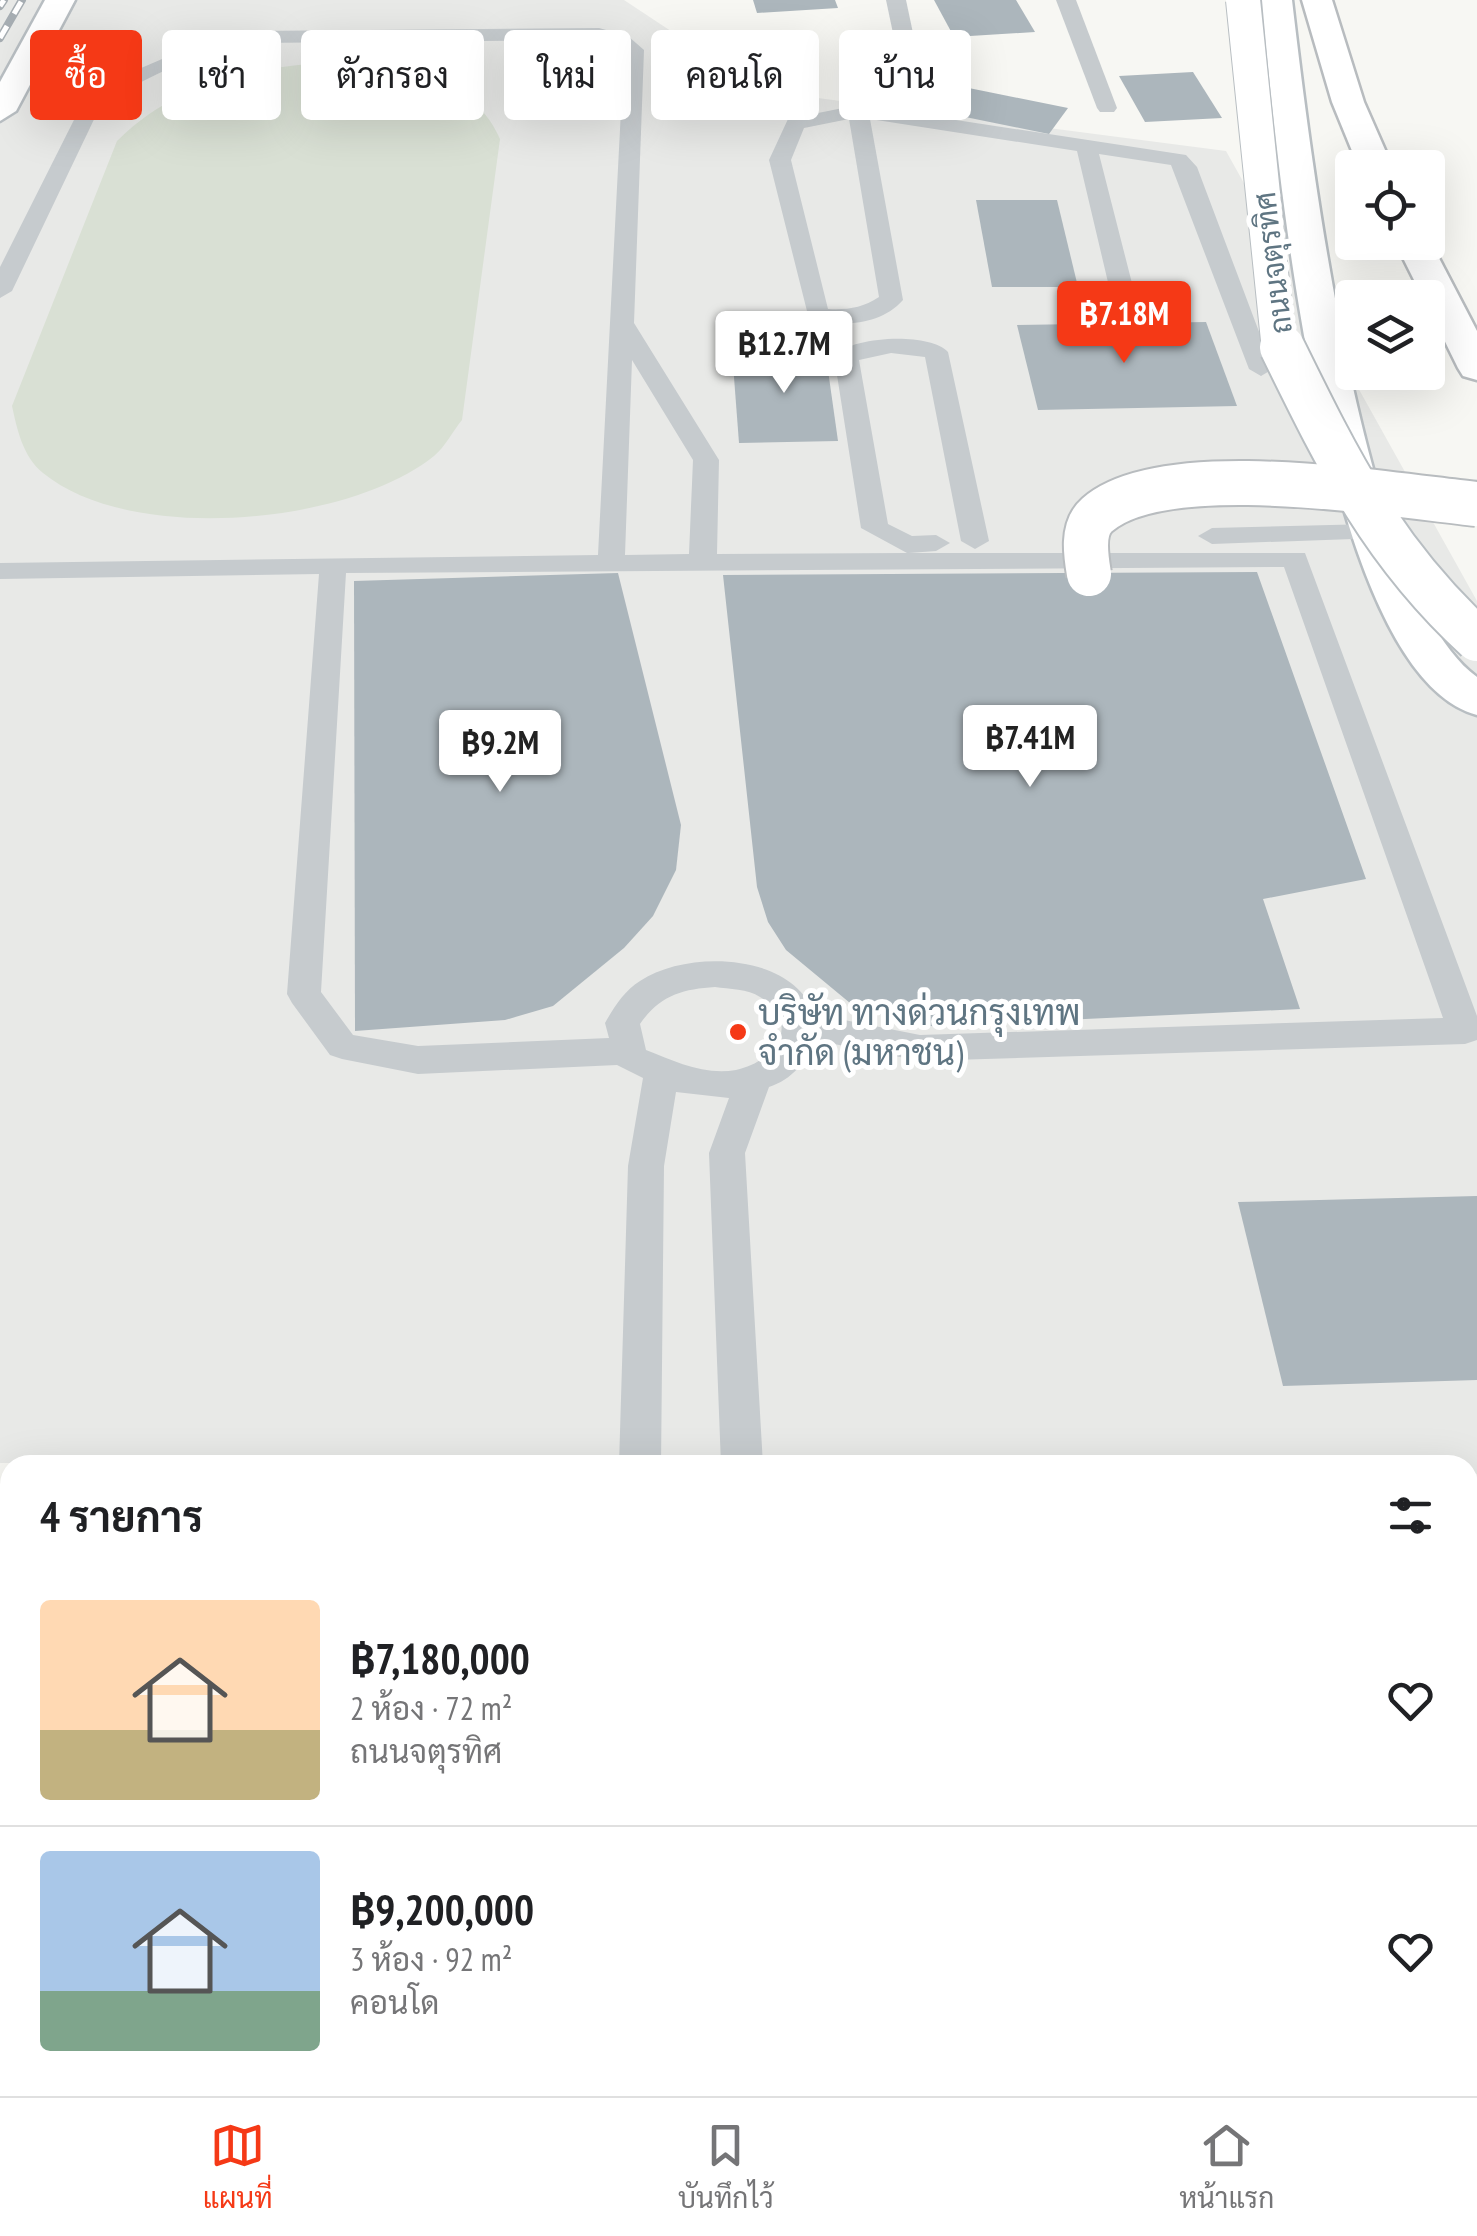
<!DOCTYPE html>
<html lang="th">
<meta charset="utf-8">
<style>
body{margin:0;font-family:"PT Sans Narrow",Sarabun,sans-serif;background:#f6f6f6;color:#202124;height:100vh;display:flex;flex-direction:column;font-size:38px;white-space:nowrap}
*{box-sizing:border-box;margin:0}
p{font-size:32px;color:#757577}
.icon{flex:none;width:55px;height:55px;fill:none;stroke:currentColor;stroke-width:2;stroke-linecap:round;stroke-linejoin:round}
.map{position:relative;flex:1;overflow:hidden}
.drawer{position:absolute;left:0px;top:1455px;width:1478px;height:642px;display:flex;flex-direction:column;background:#fff;border-radius:30px 30px 0 0;box-shadow:0 10px 40px #0002}
.drawer>*{flex:none}
.top-card{position:absolute;left:30px;top:30px;width:1418px;height:90px;display:flex;gap:20px}
.buttons{position:absolute;left:1335px;top:150px;display:grid;gap:20px}
.buttons a{display:grid;place-items:center;width:110px;height:110px;border-radius:10px;background:#fff;box-shadow:0 10px 40px #0002;font-size:50px}
.price{position:absolute;translate:-50% -85px;padding:0 22px;border-radius:10px;background:#fff;color:#222;font-size:32px;line-height:65px;filter:drop-shadow(0 2px 5px #0008)}
.price::after{content:'';position:absolute;left:50%;top:60px;width:30px;height:22px;margin-left:-15px;background:inherit;clip-path:polygon(0 0,100% 0,50% 100%)}
.price.current{background:#f53916;color:#fff}
ul{padding:0;list-style:none}
li{display:flex;align-items:center;gap:30px;height:250px;padding:0 40px}
li+li{border-top:2px solid #e0e0e0}
li span{display:grid;place-items:center;flex:none;width:280px;height:200px;border-radius:10px;color:#555}
li>.icon{margin-inline-start:auto}
span .icon{width:120px;height:120px;fill:#fffc;stroke-width:1}
li b{font-size:42px}
h2{display:flex;justify-content:space-between;align-items:center;height:120px;padding:0 40px;font-size:42px}
.tag{padding:0 35px;border-radius:10px;background:#fff;box-shadow:0 10px 40px #0002;font-size:35px;line-height:90px}
.tag.current{background:#f53916;color:#fff}
.tabs{display:flex;justify-content:space-around;align-items:center;height:140px;border-top:2px solid #e0e0e0;background:#fff;font-size:28px;color:#757577}
.tabs a{display:grid;justify-items:center;gap:5px}
.tabs .current{color:#f53916}
.map>svg:first-child{display:block}
</style>
<div class="map">
<svg width="1477" height="2096" viewBox="0 0 1477 2096">
<rect width="100%" height="100%" fill="#f7f7f3"/>
<path fill="#e8e9e7" d="M0,0H624L695,47L810,97L1226,151L1477,601V1474H1468V1465L0,1463Z"/>
<path fill="#d9e0d4" d="M308,64C376,65 470,67 500,139L462,420C453,431 445,447 434,456C348,525 131,545 43,473C23,457 17,429 12,406L117,141C171,88 235,71 308,64Z"/>
<g fill="#acb6bc">
<path d="M753,0H835L838,8L757,13Z"/>
<path d="M934,0H1016L1035,32L954,37Z"/>
<path d="M890,72L1068,108L1049,134L867,97Z"/>
<path d="M1193,72L1222,118L1145,122L1119,76Z"/>
<path d="M976,200H1057L1078,287H992Z"/>
<path d="M1206,322L1237,406L1038,410L1017,325Z"/>
<path d="M825,349L838,441L739,443L732,351Z"/>
<path d="M1257,572L1366,879L1263,899L1300,1009L912,1027L850,1003L786,950L768,922L757,887L723,575Z"/>
<path d="M618,573L681,825L676,870L653,916L624,948L553,1006L505,1020L355,1031L354,581Z"/>
<path d="M1477,1196V1380L1283,1386L1238,1202Z"/>
<path d="M0,1807H10V2021L0,2020Z"/>
<path d="M394,2088H514L513,2096H393Z"/>
<rect x="732" y="2088" width="110" height="8"/>
<path d="M1266,2088H1403L1405,2096H1268Z"/>
</g>
<g fill="none" stroke-linecap="round" stroke-linejoin="round">
<defs>
<g id="secondary">
<path d="M45,0H75L16,111L0,121V82Z"/>
<path d="M1262,0H1292C1309,144 1361,594 1477,677V715C1320,673 1275,142 1262,0Z"/>
<rect x="0" y="1547" width="10" height="64"/>
<rect x="1468" y="1560" width="9" height="64"/>
<path d="M0,1666L10,1667V1737L0,1736Z"/>
<path d="M1468,1725L1477,1726V1798L1468,1797Z"/>
</g>
<g id="highway">
<path d="M1302,0H1332L1364,102L1393,168H1359L1332,102Z"/>
<path d="M1428,237L1477,331V380L1463,376L1458,368L1428,307V298H1423L1395,242H1428Z"/>
</g>
</defs>
<use href="#secondary" stroke="#b8bec2" stroke-width="5"/>
<use href="#highway" stroke="#b8bcbf" stroke-width="5"/>
<g fill="#c6cbce" fill-rule="evenodd">
<path d="M886,0H906L921,71L918,75L901,71Z"/>
<path d="M1056,0H1076L1117,108L1114,112H1100L1097,108Z"/>
<path d="M599,28L628,36L644,50L634,323L719,460L717,554L907,553L861,528L834,356C852,336 929,332 948,352L989,541L975,549L961,541L925,357L891,353L859,360L888,524L912,536L936,535L950,543L936,551L909,553H1305L1477,1016V1040L1465,1044L920,1061L814,1040C807,1062 791,1080 769,1087L745,1153L763,1465H721L709,1153L729,1098L676,1092L664,1166L661,1465H619L628,1166L643,1078L617,1065L418,1074L342,1059L330,1055L292,1003L287,994L319,574L0,579V563L598,555L624,52L598,40L245,43C194,55 140,78 99,109L12,291L0,298V267L83,102L111,81L204,41L245,31ZM632,360L693,460L689,554L625,555ZM1284,567L1443,1018L920,1035L814,1014C793,953 688,949 640,981C624,991 614,1007 605,1023L609,1038L418,1046L353,1035L321,992L346,573ZM715,987C729,989 748,989 760,997C803,1023 775,1062 736,1070C705,1076 674,1061 646,1050L640,1024C659,996 682,989 715,987Z"/>
<path d="M858,105L1186,155L1197,167L1273,369L1261,376L1249,369L1171,165L1099,154L1135,295L1123,302L1111,295L1077,151L870,119L903,300C880,326 840,327 809,319L769,160L788,119ZM849,119L879,297C862,308 847,310 828,309L791,160L804,128Z"/>
<path d="M1371,524L1385,532L1381,538L1212,544L1198,536L1212,528Z"/>
</g>
<use href="#secondary" fill="#fff" fill-rule="evenodd"/>
<use href="#highway" fill="#fff" fill-rule="evenodd"/>
<defs>
<g id="rail">
<path d="M0,6L4,0"/>
<path d="M0,38L22,0"/>
</g>
</defs>
<use href="#rail" stroke="#a6adb2" stroke-width="8"/>
<use href="#rail" stroke="#fff" stroke-width="5" stroke-dasharray="14" stroke-linecap="butt"/>
<defs>
<path id="secondary-bridge-far1" d="M1243,0L1278,340L1283,350"/>
<path id="secondary-bridge" d="M1282,347C1338,461 1382,552 1477,639"/>
<path id="highway-bridge" d="M1089,574C1086,556 1081,529 1097,515C1164,456 1390,495 1477,504"/>
</defs>
<use href="#secondary-bridge-far1" stroke="#b8bec2" stroke-width="36" stroke-linecap="butt"/>
<use href="#secondary-bridge" stroke="#b8bec2" stroke-width="48" stroke-linecap="butt"/>
<use href="#highway-bridge" stroke="#b8bcbf" stroke-width="48" stroke-linecap="butt"/>
<use href="#secondary-bridge-far1" stroke="#fff" stroke-width="34"/>
<use href="#secondary-bridge" stroke="#fff" stroke-width="44"/>
<use href="#highway-bridge" stroke="#fff" stroke-width="44"/>
</g>
<circle fill="#f53916" stroke="#fff" stroke-width="4" cx="738" cy="1032" r="10"/>
<g text-anchor="middle" dominant-baseline="central" stroke-width="10" stroke-linejoin="round" paint-order="stroke">
<g font-size="30" fill="#5f7582" stroke="#fff">
<text transform="translate(1272 263) rotate(-97)">ถนนจตุรทิศ</text>
</g>
<g font-size="35" fill="#5f7582" stroke="#fff" text-anchor="start">
<text x="758" y="1012">บริษัท ทางด่วนกรุงเทพ<tspan x="758" dy="40">จำกัด (มหาชน)</tspan></text>
</g>
</g>
</svg>
<div class="buttons">
<a><svg class="icon" aria-label="locate" viewBox="0 0 24 24"><circle cx="12" cy="12" r="6"/><path d="M12 2v4M12 18v4M2 12h4M18 12h4"/></svg></a>
<a><svg class="icon" aria-label="layers" viewBox="0 0 24 24"><path d="M12 4l9 5-9 5-9-5zM3 14l9 5 9-5"/></svg></a>
</div>
<b class="price current" style="left:1124px;top:366px">฿7.18M</b>
<b class="price" style="left:784px;top:396px">฿12.7M</b>
<b class="price" style="left:1030px;top:790px">฿7.41M</b>
<b class="price" style="left:500px;top:795px">฿9.2M</b>
<div class="top-card">
<a class="tag current">ซื้อ</a>
<a class="tag">เช่า</a>
<a class="tag">ตัวกรอง</a>
<a class="tag">ใหม่</a>
<a class="tag">คอนโด</a>
<a class="tag">บ้าน</a>
</div>
<section class="drawer">
<h2>4 รายการ<svg class="icon" aria-label="filters" viewBox="0 0 24 24"><path d="M4 7h16M4 17h16"/><circle cx="9" cy="7" r="2"/><circle cx="15" cy="17" r="2"/></svg></h2>
<ul>
<li><span style="background:linear-gradient(#ffd9b3 65%,#c2b280 0)"><svg class="icon" aria-label="home" viewBox="0 0 24 24"><path d="M3 11l9-7 9 7M6 9v11h12V9"/></svg></span><div><b>฿7,180,000</b><p>2 ห้อง · 72 m²</p><p>ถนนจตุรทิศ</p></div><svg class="icon" aria-label="heart" viewBox="0 0 24 24"><path d="M12 20l-8-8c-3-5 5-10 8-4 3-6 11-1 8 4z"/></svg></li>
<li><span style="background:linear-gradient(#a9c7e8 70%,#7fa58c 0)"><svg class="icon" aria-label="home" viewBox="0 0 24 24"><path d="M3 11l9-7 9 7M6 9v11h12V9"/></svg></span><div><b>฿9,200,000</b><p>3 ห้อง · 92 m²</p><p>คอนโด</p></div><svg class="icon" aria-label="heart" viewBox="0 0 24 24"><path d="M12 20l-8-8c-3-5 5-10 8-4 3-6 11-1 8 4z"/></svg></li>
</ul>
</section>
</div>
<nav class="tabs">
<a class="current"><svg class="icon" aria-label="map" viewBox="0 0 24 24"><path d="M3 6l6-2 6 2 6-2v14l-6 2-6-2-6 2zM9 4v14M15 6v14"/></svg>แผนที่</a>
<a><svg class="icon" aria-label="saved" viewBox="0 0 24 24"><path d="M7 4h10v16l-5-4-5 4z"/></svg>บันทึกไว้</a>
<a><svg class="icon" aria-label="home" viewBox="0 0 24 24"><path d="M3 11l9-7 9 7M6 9v11h12V9"/></svg>หน้าแรก</a>
</nav>
